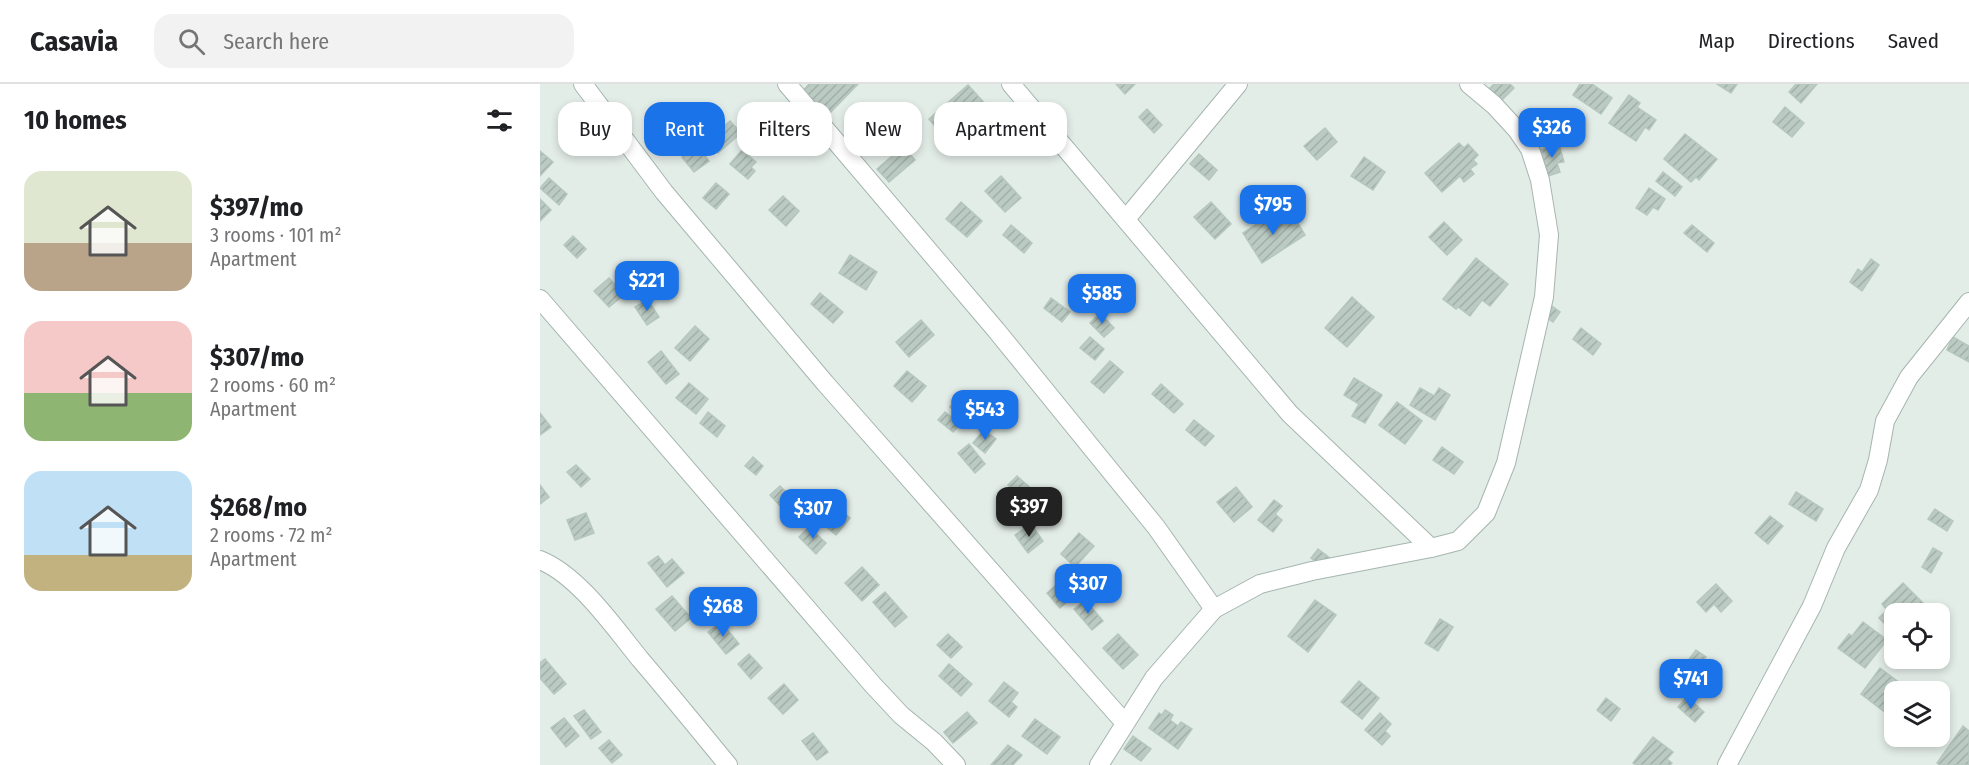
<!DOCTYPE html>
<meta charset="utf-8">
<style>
body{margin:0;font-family:"Fira Sans Condensed",sans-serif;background:#f2f2f2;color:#202124;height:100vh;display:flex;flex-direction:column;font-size:22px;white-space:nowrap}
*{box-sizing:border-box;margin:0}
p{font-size:20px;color:#757577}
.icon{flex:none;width:33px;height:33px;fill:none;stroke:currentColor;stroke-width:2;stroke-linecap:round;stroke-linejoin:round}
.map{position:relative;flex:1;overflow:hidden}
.side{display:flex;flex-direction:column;background:#fff;width:540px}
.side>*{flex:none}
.guide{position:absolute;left:18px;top:18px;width:570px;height:54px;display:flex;gap:12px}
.tools{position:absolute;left:1344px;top:519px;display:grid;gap:12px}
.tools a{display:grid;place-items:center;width:66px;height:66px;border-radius:12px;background:#fff;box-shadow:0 3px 9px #0003;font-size:30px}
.price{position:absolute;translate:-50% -51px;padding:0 14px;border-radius:12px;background:#1a73e8;color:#fff;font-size:20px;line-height:39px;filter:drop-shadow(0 2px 3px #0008)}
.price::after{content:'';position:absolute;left:50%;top:36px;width:18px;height:14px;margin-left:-9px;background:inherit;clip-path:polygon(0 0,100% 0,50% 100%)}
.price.current{background:#222;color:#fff}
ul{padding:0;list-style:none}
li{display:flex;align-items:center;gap:18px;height:150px;padding:0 24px}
li span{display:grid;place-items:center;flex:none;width:168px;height:120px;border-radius:18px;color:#555}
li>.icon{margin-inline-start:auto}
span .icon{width:72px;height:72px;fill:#fffc;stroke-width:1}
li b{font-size:26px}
h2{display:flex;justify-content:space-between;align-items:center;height:72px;padding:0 24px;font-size:26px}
.pill{padding:0 21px;border-radius:18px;background:#fff;box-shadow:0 3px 9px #0003;font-size:21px;line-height:54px}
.pill.current{background:#1a73e8;color:#fff}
header{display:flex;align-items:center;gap:36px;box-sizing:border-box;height:84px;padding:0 30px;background:#fff;border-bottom:2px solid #e0e0e0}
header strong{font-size:28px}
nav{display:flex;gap:33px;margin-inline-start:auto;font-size:21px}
.search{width:420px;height:54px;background:#f2f2f2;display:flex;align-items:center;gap:15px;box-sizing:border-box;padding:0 21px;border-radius:18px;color:#757577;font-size:22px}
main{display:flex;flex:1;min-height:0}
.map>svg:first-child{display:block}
</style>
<header>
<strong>Casavia</strong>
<div class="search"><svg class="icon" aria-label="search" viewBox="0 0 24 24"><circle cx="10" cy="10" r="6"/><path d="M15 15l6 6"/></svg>Search here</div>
<nav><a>Map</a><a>Directions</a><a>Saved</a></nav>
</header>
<main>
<section class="side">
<h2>10 homes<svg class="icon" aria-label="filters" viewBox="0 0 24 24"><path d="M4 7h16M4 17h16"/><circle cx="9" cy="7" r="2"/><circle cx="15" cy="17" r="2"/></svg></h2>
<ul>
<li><span style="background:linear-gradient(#dfe7d0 60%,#b9a48a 0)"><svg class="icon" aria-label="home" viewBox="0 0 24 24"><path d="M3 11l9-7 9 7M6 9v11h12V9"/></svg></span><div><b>$397/mo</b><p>3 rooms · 101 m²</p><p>Apartment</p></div></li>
<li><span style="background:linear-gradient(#f6c9c9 60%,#8fb573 0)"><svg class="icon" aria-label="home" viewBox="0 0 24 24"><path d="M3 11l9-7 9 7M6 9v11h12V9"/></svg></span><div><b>$307/mo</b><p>2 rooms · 60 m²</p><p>Apartment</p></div></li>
<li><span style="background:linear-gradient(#bfe0f5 70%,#c2b280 0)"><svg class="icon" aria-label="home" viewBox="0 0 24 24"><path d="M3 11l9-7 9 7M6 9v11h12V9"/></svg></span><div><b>$268/mo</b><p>2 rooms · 72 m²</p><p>Apartment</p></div></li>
</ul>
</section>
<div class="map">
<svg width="1429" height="681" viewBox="0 0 1429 681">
<defs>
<pattern id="building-hatch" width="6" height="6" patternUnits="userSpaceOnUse" patternTransform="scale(1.5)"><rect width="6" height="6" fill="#bbcbc3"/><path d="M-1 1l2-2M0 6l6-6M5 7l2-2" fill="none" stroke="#a0afa8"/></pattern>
</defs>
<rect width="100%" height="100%" fill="#e3ede8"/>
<g fill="url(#building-hatch)" stroke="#b5c7be" stroke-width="1.5">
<path d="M269,0H318L287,32L262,8Z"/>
<path d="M576,0H595L585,10Z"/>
<path d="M954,0H970L974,4L958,20L946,8Z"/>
<path d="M1040,0H1052L1072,14L1061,30L1033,11Z"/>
<path d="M1177,0H1197L1191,9Z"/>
<path d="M1256,0H1277L1261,19L1249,8Z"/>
<path d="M428,1L447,22L407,56L389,35Z"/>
<path d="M1089,11L1100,19L1097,23L1116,36L1109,46L1105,43L1096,57L1069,39Z"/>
<path d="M1245,23L1264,39L1252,53L1233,38Z"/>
<path d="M607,25L622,41L614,49L599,33Z"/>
<path d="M173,31L183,43L190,37L201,49L178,69L157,45Z"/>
<path d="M785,44L797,58L777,76L764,62Z"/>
<path d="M1145,50L1177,75L1159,96L1156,93L1151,98L1124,75Z"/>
<path d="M919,59L924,64L928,60L938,71L933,76L937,80L930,85L934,90L924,98L920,92L902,108L885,89Z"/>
<path d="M157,61L169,77L154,88L142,73Z"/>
<path d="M1019,61L1024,78L1017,79L1020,88L1008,92L1001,66Z"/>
<path d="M202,66L216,78L211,83L215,87L208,95L190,80Z"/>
<path d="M359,66L362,70L367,67L375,76L349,98L337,85Z"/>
<path d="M0,67L13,78L0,92Z"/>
<path d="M659,70L677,86L669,96L650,80Z"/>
<path d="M824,73L845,88L833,106L811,92Z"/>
<path d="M1123,88L1142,103L1135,112L1116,97Z"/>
<path d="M461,92L481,114L465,128L445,107Z"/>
<path d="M9,94L27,110L19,121L0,104Z"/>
<path d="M176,99L189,110L176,125L163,114Z"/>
<path d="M1109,104L1125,115L1118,126L1113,123L1107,131L1096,124Z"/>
<path d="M243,112L259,127L246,142L229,126Z"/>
<path d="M0,115L11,126L0,137Z"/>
<path d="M421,118L442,137L427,153L406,135Z"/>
<path d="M671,118L691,140L675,155L654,133Z"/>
<path d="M737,127L744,137L753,131L765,151L722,179L703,149Z"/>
<path d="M904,138L922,156L907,171L889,153Z"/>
<path d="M471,141L492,159L484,169L463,151Z"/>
<path d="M1152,141L1174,159L1167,168L1144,149Z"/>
<path d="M33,152L46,165L37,174L24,161Z"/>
<path d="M310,171L337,188L326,206L299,189Z"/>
<path d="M936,174L968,200L950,222L942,216L930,232L918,223L916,225L903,215Z"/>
<path d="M1331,175L1339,181L1322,207L1310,198L1318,185L1322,188Z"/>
<path d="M95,188L109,203L98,214L83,199Z"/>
<path d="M69,194L84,211L69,223L54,207Z"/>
<path d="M280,209L303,228L293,239L271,220Z"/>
<path d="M812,213L834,233L807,263L785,244Z"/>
<path d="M511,214L530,228L522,238L504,224Z"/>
<path d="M1002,215L1020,228L1013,238L995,225Z"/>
<path d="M108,216L119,233L107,241L95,223Z"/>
<path d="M560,229L574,244L564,253L550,239Z"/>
<path d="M381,236L394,251L369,273L356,258Z"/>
<path d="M155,242L169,255L150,277L135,264Z"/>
<path d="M1041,244L1061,260L1053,271L1033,255Z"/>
<path d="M550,253L564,265L555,276L540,264Z"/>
<path d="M1413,253L1429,262V278L1407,266Z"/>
<path d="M121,267L139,290L126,300L108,278Z"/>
<path d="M570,277L583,288L564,309L551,298Z"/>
<path d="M367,287L386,302L372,318L354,302Z"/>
<path d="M814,294L842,311L825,339L812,332L819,320L804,311Z"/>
<path d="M149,299L168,315L156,330L136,314Z"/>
<path d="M621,300L643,320L634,329L612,310Z"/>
<path d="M880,304L894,312L899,304L910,311L895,336L870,321Z"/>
<path d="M417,316L431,329L424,336L410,323Z"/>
<path d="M857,318L882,337L865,360L839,341Z"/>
<path d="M168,328L185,342L177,353L160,339Z"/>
<path d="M405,328L420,340L413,348L398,336Z"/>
<path d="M0,329L11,343L0,351Z"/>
<path d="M654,336L674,352L665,362L646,346Z"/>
<path d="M444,346L456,355L445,369L433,359Z"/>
<path d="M429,360L445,380L435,389L418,369Z"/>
<path d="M902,363L923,378L914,390L893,376Z"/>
<path d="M213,373L223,382L216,391L205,382Z"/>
<path d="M36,381L50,395L41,403L27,388Z"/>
<path d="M477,392L495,408L486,418L468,401Z"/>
<path d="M0,401L9,413L0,420Z"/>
<path d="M240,402L253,415L243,425L230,411Z"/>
<path d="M696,403L712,423L694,438L677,418Z"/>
<path d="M1256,408L1283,425L1276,437L1249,420Z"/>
<path d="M734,416L742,422L735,430L742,436L733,448L718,436Z"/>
<path d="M291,418L310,434L296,451L277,435Z"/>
<path d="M1395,425L1413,437L1407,447L1388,435Z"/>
<path d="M46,429L54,449L35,456L27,436Z"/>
<path d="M1230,432L1243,442L1228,460L1215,449Z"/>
<path d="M491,440L503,457L488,469L475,451Z"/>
<path d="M269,443L286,459L276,470L259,453Z"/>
<path d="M539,449L554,462L535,483L521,470Z"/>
<path d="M1393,464L1402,469L1391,489L1382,483Z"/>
<path d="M778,465L791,475L784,484L771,474Z"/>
<path d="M118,472L125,481L132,475L144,489L127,503L108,479Z"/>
<path d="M322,483L339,501L322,517L305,499Z"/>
<path d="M1363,499L1386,522L1379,530H1354V549L1339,534L1347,526L1342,520Z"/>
<path d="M1176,500L1192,517L1181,528L1174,520L1166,528L1157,518Z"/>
<path d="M516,501L529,516L520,524L507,509Z"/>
<path d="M345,508L367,533L355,543L333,518Z"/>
<path d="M132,512L151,534L135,547L116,525Z"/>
<path d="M545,516L563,537L552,546L534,525Z"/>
<path d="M775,516L796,531L768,568L748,552Z"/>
<path d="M900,535L913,543L898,567L885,559Z"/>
<path d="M181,538L199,560L186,570L168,548Z"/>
<path d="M1323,538L1347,556L1325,584L1298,564L1309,550L1312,552Z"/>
<path d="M408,550L422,563L411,574L397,561Z"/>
<path d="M578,550L598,571L583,585L563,564Z"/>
<path d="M1156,566L1166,573L1147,597L1138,590Z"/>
<path d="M209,570L222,584L211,595L198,580Z"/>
<path d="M5,575L26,600L14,610L0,594V579Z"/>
<path d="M409,580L432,600L421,612L399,592Z"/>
<path d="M1340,584L1372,608H1354V635L1321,610Z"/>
<path d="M819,597L839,614L822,635L801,618Z"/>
<path d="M464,598L478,609L471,618L477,623L469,633L449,617Z"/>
<path d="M244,600L258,616L243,630L228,614Z"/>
<path d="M1147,613L1164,628L1155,638L1138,623Z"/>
<path d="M1066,614L1080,625L1071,637L1057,626Z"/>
<path d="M44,626L61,648L51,655L34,632Z"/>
<path d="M625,626L633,631L630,636L638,642L641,638L652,645L638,665L609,644L619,629L622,631Z"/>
<path d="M427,628L437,639L413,659L404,648Z"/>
<path d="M840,629L851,640L845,647L850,652L842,661L825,646Z"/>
<path d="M24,634L39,652L26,663L11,644Z"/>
<path d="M495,635L520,653L507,670L482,652Z"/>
<path d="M1423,642L1429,647V681H1400L1397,679Z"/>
<path d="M273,649L288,668L277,676L262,657Z"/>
<path d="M593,652L611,665L601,677L584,665Z"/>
<path d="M1113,653L1133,668L1127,675L1132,679L1130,681H1096L1093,679Z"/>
<path d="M69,656L82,671L72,679L59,664Z"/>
<path d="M468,661L482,671L473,681H451Z"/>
</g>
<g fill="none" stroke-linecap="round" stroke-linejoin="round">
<defs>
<g id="street">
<path d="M43,0L124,108L285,299L584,638"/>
<path d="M247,0L456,246L616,443L674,525"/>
<path d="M471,0L750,330L891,464"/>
<path d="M586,135L698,0"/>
<path d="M0,215L333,601L361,631L394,658L416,681"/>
<path d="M0,476C38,491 74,543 100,575C130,610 159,646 188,681"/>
<path d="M559,681L614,594L674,525L720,500L772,487L891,464L918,457L946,429L966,379L1004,213L1009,151L1000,96L990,65L977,46L954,21L929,0"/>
<path d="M1187,681L1272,522L1296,464L1329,406L1338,376L1345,337L1369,293L1429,218"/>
</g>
</defs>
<use href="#street" stroke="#a5b5af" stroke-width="20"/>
<use href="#street" stroke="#fff" stroke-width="18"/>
</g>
</svg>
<div class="tools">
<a><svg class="icon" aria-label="locate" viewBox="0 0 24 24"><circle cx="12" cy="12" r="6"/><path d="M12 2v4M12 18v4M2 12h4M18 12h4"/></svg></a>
<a><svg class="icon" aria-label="layers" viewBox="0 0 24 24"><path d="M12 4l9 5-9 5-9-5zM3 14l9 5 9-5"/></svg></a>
</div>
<b class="price" style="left:1012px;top:75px">$326</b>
<b class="price" style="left:733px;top:152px">$795</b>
<b class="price" style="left:107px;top:228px">$221</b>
<b class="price" style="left:562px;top:241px">$585</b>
<b class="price" style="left:445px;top:357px">$543</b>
<b class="price current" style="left:489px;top:454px">$397</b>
<b class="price" style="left:273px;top:456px">$307</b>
<b class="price" style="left:548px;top:531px">$307</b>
<b class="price" style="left:183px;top:554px">$268</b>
<b class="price" style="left:1151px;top:626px">$741</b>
<div class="guide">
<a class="pill">Buy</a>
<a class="pill current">Rent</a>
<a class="pill">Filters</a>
<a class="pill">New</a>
<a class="pill">Apartment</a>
</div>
</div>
</main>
